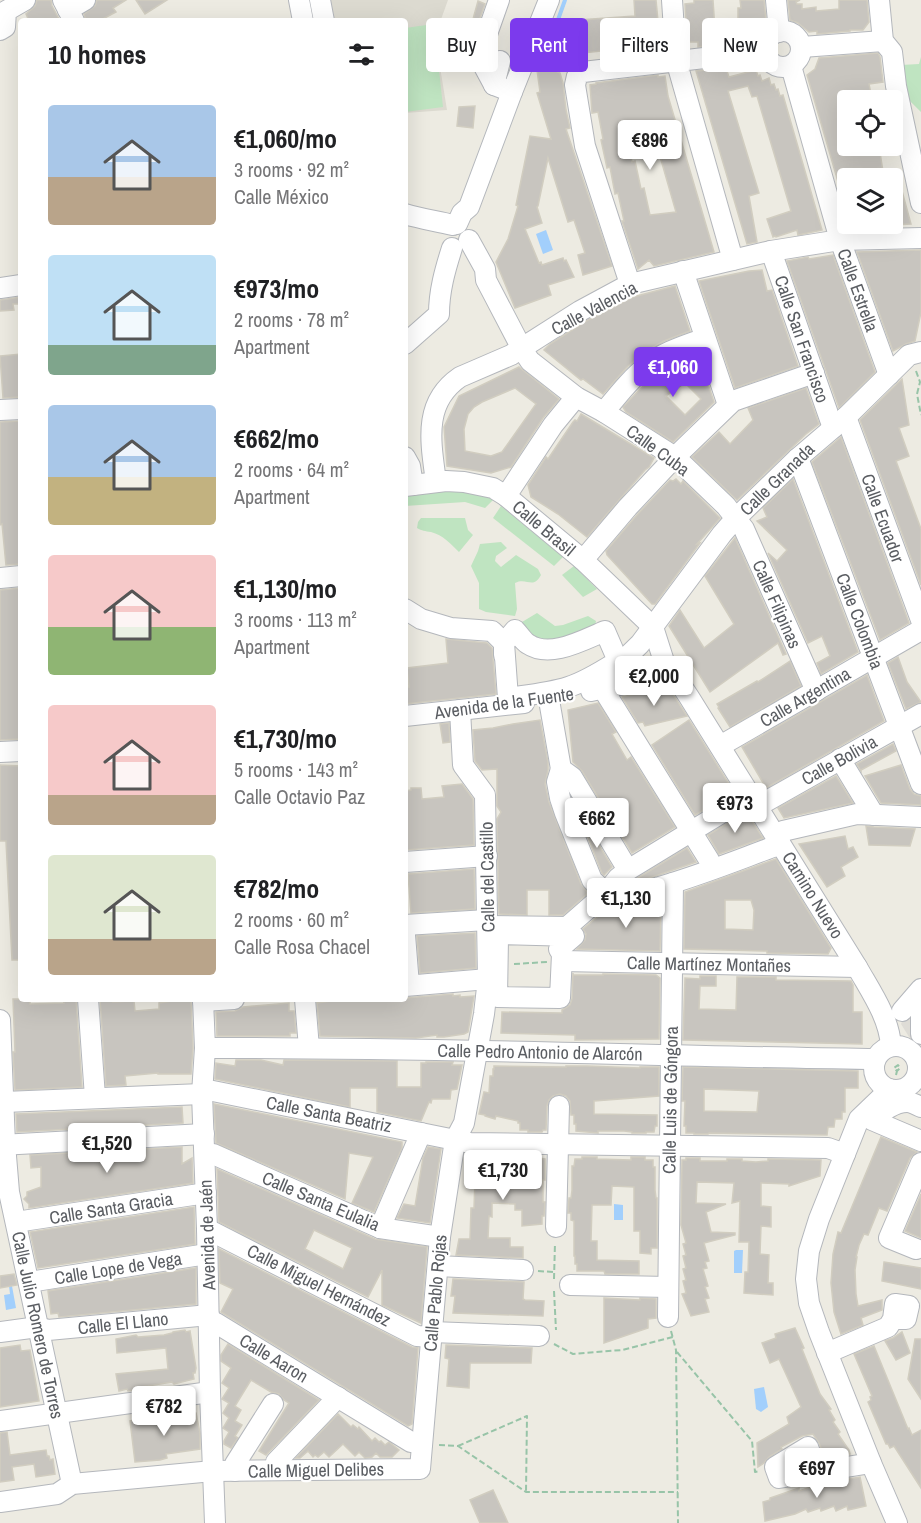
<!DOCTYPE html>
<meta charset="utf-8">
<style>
body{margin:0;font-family:"Archivo Narrow",sans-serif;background:#f6f6f6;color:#202124;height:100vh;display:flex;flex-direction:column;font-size:22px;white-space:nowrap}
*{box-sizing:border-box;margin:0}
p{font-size:20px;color:#757577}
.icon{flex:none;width:33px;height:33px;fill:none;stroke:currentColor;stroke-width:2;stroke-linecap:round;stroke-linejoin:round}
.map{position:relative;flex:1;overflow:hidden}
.details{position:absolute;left:18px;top:18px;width:390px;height:984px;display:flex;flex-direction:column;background:#fff;border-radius:6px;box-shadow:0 6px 24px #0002}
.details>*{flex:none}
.guide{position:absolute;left:426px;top:18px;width:405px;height:54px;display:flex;gap:12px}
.controls{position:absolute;left:837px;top:90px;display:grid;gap:12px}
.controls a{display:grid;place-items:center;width:66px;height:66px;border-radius:6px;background:#fff;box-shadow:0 6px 24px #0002;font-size:30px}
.price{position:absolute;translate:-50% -51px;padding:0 14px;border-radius:6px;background:#fff;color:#222;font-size:20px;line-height:39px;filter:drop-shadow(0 2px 3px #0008)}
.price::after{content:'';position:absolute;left:50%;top:36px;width:18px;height:14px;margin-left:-9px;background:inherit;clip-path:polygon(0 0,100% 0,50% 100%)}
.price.selected{background:#7c3aed;color:#fff}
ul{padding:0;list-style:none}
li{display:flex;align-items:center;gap:18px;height:150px;padding:0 30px}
li span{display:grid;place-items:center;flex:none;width:168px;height:120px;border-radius:6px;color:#555}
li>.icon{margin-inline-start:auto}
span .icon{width:72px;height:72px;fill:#fffc;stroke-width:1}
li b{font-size:26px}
h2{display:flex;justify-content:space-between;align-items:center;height:72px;padding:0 30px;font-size:26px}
.tag{padding:0 21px;border-radius:6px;background:#fff;box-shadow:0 6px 24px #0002;font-size:21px;line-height:54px}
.tag.selected{background:#7c3aed;color:#fff}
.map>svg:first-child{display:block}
</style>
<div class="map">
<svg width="921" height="1523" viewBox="0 0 921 1523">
<rect width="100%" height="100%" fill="#edebe2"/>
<path fill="#dedcd6" d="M921,982V1056L901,1024Z"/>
<path fill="#dcdad0" d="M330,0H448L435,36L447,110L405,113V21H335Z"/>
<g fill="#bfe4c1">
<path d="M434,24L443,107L405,112V28Z"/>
<path d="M921,57V112L906,97L901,65L919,64Z"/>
<path d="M454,488L496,497L485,508L465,502L405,506V495L432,493Z"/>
<path d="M501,506L563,557L554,566L493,518Z"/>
<path d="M421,518H465L468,530L473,535L459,552C451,544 443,535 431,532C425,531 422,531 417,528L418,522Z"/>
<path d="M501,542L507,548L496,556L495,561L501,567L516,555L538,569L541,575C533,590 527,577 515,583L517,609L515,616L486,612L479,609V583L471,566L478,551L480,544Z"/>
<path d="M574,566L597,589L583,597L562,575Z"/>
<path d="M537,613L555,626L563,625L588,616L596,621L594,631L550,646L535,640L517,625Z"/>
</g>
<g fill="#a2cffc">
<path d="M546,230L553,250L543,254L536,234Z"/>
<path d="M614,1204L623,1205V1220H614Z"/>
<path d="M736,1250H743L742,1273H734V1251Z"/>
<path d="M9,1286H12L16,1308L6,1310L4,1295L10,1294Z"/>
<path d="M764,1387L768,1407L761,1412L756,1409L754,1389Z"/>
</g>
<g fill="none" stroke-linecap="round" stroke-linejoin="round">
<path stroke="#a2cffc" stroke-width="4" d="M552,47L554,31L565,0"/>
</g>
<g fill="#c8c5bf" stroke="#d1cdc0" stroke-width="1.5" fill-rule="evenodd">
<path d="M37,0H51L52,6L60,21H29L26,14L35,6Z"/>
<path d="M97,0H126L113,8L116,12L99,21H86L84,14L95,6Z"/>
<path d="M136,0H167L145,14Z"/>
<path d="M634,0H656L658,21H661L663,46L647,48V46L574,54L572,35L578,20L635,16Z"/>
<path d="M694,0H713L716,45L698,47V42H687L685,4L694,3Z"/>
<path d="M740,0H764L766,21L738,23V8H741Z"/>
<path d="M788,0H800L796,2L797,4H802V9L816,7V11L839,9V0H867L869,22L863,30H850V31L817,34V31L809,32L798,23L790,20Z"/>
<path d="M478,1L485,4L469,49L447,46L450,27L470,30Z"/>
<path d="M878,53L880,57L883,82L869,84L872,100H848V146H879L884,178H848V206H845L807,75L815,69L819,58Z"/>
<path d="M547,67L560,73L563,83L566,110L570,128L566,129L612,266L583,275L578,255L585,253L574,220L568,222L548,158L538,206L537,207L542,223L525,229L539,263L541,262L542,265L563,258L564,261L566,260L574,277L548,285L551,295L515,308L496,262L508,239L518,206L516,205L530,136L551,139L537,93L540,92L537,70Z"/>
<path d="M726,68L729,77L756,70L758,76L760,75L762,81L769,78L771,85L774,84L776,90L778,89L780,96L783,95L822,230L798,235L797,230L776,237L775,236L773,237L767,219L791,211L757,96L752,97L748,86L728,91L759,193L749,196L757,242L747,244L696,71Z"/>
<path d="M658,75V77L665,76L668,96L714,252L654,266L649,260L638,269L622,221H624L618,193L615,194L610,167L607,168L601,140L603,139L598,112L592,113L590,85L596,84V83ZM653,132L676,212L650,215L644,188L641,189L635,161L632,162L627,138Z"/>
<path d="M475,106L473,128L457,126L459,107Z"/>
<path d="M892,169H896L911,224L892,225Z"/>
<path d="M921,250V312L915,341L906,344L893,351L857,252Z"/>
<path d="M833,255L875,372L839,408L787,261L808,257L809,259Z"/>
<path d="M762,270L767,291L772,290L798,366L735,388L699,281L749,271Z"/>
<path d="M675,286L690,331L664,341L648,350L628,366L603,394L583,379L581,380L544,350L550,344L586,321L633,297Z"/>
<path d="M21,297V304H13L14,310L0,311V300Z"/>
<path d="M698,353L714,402L673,442L626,412L623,407L640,389L656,374L674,363ZM685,383L701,399L685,415L666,396Z"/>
<path d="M21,354V397L3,398L0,356Z"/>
<path d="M519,367L559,399L543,418L511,467L491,473L447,466L444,427L459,396ZM515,388L536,404L502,452L491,456L465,451L464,429L468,414L474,407L482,402Z"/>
<path d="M902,379L909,425L899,428L909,456L896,461L921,529V585L860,420Z"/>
<path d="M806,388L819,424L806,434L737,500L692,457L719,432L730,444L753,420L748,408Z"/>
<path d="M581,414L654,458L649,467L645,470L587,537L558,514L531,497L528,485L546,457L548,459L573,422L575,420L577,421Z"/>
<path d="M21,421V564L6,565L2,524L0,525V422Z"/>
<path d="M841,437L909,623L880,640L812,462Z"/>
<path d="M676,479L681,484L683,481L720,518L697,544L700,543L655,604H652L607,555L606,551L637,515L670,480L673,481Z"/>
<path d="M793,479L858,652L821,674L817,663L830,656L822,636L808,643L768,553L777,561L787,550L757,521L767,517L763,508Z"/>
<path d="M735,538L786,654L783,655L778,643L710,692L669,626L680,610L704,648L734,624L705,576Z"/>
<path d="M21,588V739L0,740V590Z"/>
<path d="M446,639L487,643L492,648L496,694L405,704V687H409L407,668L448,663Z"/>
<path d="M898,657L907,682L921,702L906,709L888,663Z"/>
<path d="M790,661L801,686L730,727L718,708L719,707L717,704L757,681L758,682Z"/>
<path d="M867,675L884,721L766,788L742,747Z"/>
<path d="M665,687L672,693L687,716L645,726L643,722L638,723L622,697Z"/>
<path d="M598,703L616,732L612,734L627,760L631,757L675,827L632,853L582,771L573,762L568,710Z"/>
<path d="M540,720L548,762V770L545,784L549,802L581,884L588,893L563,915H549V890H527V915L499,914L497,819L501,812L497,806V769L482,770L475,761L473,730L493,728L513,724Z"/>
<path d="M689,720L734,792L695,815L652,745Z"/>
<path d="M449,723L450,742L443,743L440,724Z"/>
<path d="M893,744L896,751L861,770V771L857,764Z"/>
<path d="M0,765L21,766V960H12L6,841H0Z"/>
<path d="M901,765L910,789L914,794L921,796V805L881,803L865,776Z"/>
<path d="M836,776L853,803L784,818L778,808Z"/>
<path d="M462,784L473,799L474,845L405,850V791L411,790V788H421L422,799L444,797L442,786Z"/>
<path d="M575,805L612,867L604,875L602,873Z"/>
<path d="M746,812L763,838L719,854L708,835Z"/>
<path d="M866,826L874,827L915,829L910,846L869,845Z"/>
<path d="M845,836L848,849L853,847L858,857L841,867L845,876L827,887L799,844Z"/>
<path d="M687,848L696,862L638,882L636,879Z"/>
<path d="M776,859L831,948L828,954L767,953V951L684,949L685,892ZM725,900H751L754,910L753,930L725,929Z"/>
<path d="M474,869L475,909L411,913L408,874Z"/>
<path d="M661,899L660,951L577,949L585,940L586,934L583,929L607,909L613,907L623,908L634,907Z"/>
<path d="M475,933L476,968L420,973L417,936Z"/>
<path d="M573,973V975H603V974L656,975L660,978L659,1039L575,1040V1035L501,1033L502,1012L562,1013V1010L570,1005L572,999Z"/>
<path d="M700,976H716V986H700L699,1009L736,1010L737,977H776V980L851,981L853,985V1012H862V1044L683,1040L685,978L700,979Z"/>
<path d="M453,994V996L460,995V997L474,996L468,1032L464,1034L444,1037H437V1035L416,1038L320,1036L317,1003L345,999H405V998Z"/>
<path d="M13,999H30V1004L64,1003L63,999H76L82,1087L15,1090L13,1052H15Z"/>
<path d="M100,999H112L113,1002L134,1001L135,1011L159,1009V1003L171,1001V999H191L193,1048L191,1074H158V1073L125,1076L126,1085L106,1086Z"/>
<path d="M289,1003V1011H294L296,1033H290V1036H217L216,1012L235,1011L243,1007Z"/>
<path d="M236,1060H261L283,1065L284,1060L397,1061V1087H421V1063H426V1062H453L452,1065H462L457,1089L451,1090L450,1099H432L431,1103L429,1102L421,1121L377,1112V1088H350V1107L215,1079L216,1063L235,1066Z"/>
<path d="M494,1066L566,1067V1066H587L640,1068V1067H659V1096L594,1101V1114L657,1115V1126H655L654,1132H646V1133H632V1132L624,1131H598V1133L576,1131V1124H574V1115H571L570,1101L566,1096L560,1094L553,1096L549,1100L547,1106L546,1130H543L542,1132H528V1130H520V1123H518V1121L496,1116L495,1119L485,1116V1115L479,1114L484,1092L489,1093L490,1076H493V1069H494Z"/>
<path d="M683,1067L858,1071V1088H845V1112H842V1119H835L834,1127H828L827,1135L709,1133L708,1134H694V1133H686V1126H684L685,1101H682ZM704,1089L759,1091L757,1112L704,1111Z"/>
<path d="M214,1104L402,1142V1148L374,1212L352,1203L373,1157L349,1153L345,1199L216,1143Z"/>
<path d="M182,1107L183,1123L17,1132L16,1114Z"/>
<path d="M881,1137L917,1152L910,1158L887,1211L879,1208L868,1235L864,1234L859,1245L856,1257H857L855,1270L856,1294L858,1306L882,1300V1310L861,1318L863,1325L841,1334L834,1312L831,1283L833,1254L838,1232L841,1233Z"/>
<path d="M182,1147V1164L192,1158L193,1183L29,1208V1204L24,1199L27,1196V1192L41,1187V1167L31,1168L30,1155Z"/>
<path d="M428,1147L441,1149L430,1223L397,1218L404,1204L415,1206L423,1158Z"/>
<path d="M480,1155H494V1157L515,1158H522V1156H537V1158L545,1159V1180H543V1202H545L544,1216H542V1224L522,1226V1210H515V1204L492,1203V1217L489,1216L488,1238H510V1247H523V1258L456,1255L459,1239H470L471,1208H474L475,1178H472V1174H470V1163H472V1157H480Z"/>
<path d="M582,1157H597V1159L631,1160V1157H645V1160H653V1167H655V1190L656,1198H657V1248H651V1254L640,1253V1231H634V1187L612,1186L611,1205H592L591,1241H597V1260L639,1261V1274H605L604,1271H577V1264H575V1256H574V1221L571,1220V1213H568L569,1198H571L572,1190V1166H574L575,1159H582Z"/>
<path d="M686,1158H700V1161H727V1159H742V1161L756,1162L768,1161V1159L821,1160L820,1176L789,1186V1184L761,1183V1206L771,1207V1227L761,1226L760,1254L769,1255L768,1283H773V1295L744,1293L745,1272H748L749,1242H739L740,1201L732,1203L734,1183L697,1182L696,1203L726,1204L706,1212L711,1232L735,1233V1235L704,1243L709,1261L705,1262L707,1268L703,1269L708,1286L705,1287L709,1298L705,1299L709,1312L691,1316L682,1294L686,1293L683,1281L686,1280L683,1269L686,1268L683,1256L686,1255L683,1244L686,1243L681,1225L682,1160H686Z"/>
<path d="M217,1169L375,1239L427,1247L421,1323L382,1305V1270L368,1297L219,1222ZM314,1230L352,1248L343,1269L305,1249Z"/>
<path d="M921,1194V1238L905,1231Z"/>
<path d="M194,1207L195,1244L38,1268L30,1232Z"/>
<path d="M219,1249L412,1347L418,1348L412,1424L408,1426L221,1312L233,1289L220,1283Z"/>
<path d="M884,1262L921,1268V1289L882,1281Z"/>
<path d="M196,1268V1304L59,1317L58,1313L51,1314L48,1291Z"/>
<path d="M14,1274L17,1285L0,1288V1276Z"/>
<path d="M453,1279L524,1282L523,1299L525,1300L544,1301L543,1316L453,1313L455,1296H451Z"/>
<path d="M604,1298L640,1300V1298L656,1299V1318L648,1319V1328L604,1343Z"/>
<path d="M795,1328L804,1348L802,1349L820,1394L831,1409L829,1410L835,1420L833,1422L840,1432L838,1434L849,1450L850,1454L825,1458L819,1443L813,1434L802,1436L781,1447L782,1449L769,1457L764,1463L758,1467L757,1443L789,1424L787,1417L801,1407L779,1359L770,1363L762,1343L776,1338L775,1334Z"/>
<path d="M185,1330L186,1332L190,1331L196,1368L195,1373H193L194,1379L174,1384L172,1382L148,1386L141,1387L140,1389L128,1391L127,1389L119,1391L116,1374L168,1369L166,1348L117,1353L116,1339L136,1335L138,1337L164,1335L172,1333L173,1332Z"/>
<path d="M902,1332L910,1353L896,1360L885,1341L893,1338Z"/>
<path d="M915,1339H921V1399L908,1379Z"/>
<path d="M228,1344L319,1400L266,1455L259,1451L289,1403L284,1400L279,1394L271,1392L251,1380L235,1406L241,1410L235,1421L242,1425L235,1436L238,1438L231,1448L224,1444V1441L229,1432L223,1428L229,1418L223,1413L229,1403L222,1399L229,1388L222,1383L231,1368L221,1361V1355Z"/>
<path d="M20,1345L21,1351L30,1350L39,1401L0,1407V1348Z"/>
<path d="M446,1345L532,1348L531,1363H470L469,1388L447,1386L449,1359L445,1358Z"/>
<path d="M874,1346L908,1429L909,1428L912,1435L921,1430V1488L894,1446L890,1448L888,1444H886L868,1402L871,1400L870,1397L872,1396L854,1354Z"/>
<path d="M196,1413L200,1433V1449L166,1454L167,1458L160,1460L135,1462L130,1421L162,1416V1418Z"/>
<path d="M338,1414L351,1427L353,1425L358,1429L359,1427L372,1441L375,1438L379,1442L381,1441L385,1445L389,1442L399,1450L392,1457H380L376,1453L372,1457L365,1458L359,1452L355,1456L343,1444L329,1457L324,1452L318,1457L315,1455L313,1457L308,1451L300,1458H296Z"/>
<path d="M7,1432L10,1455L46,1450L47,1456H49L50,1460L53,1459L55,1474L36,1477L34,1464L12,1467L14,1480L0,1482V1433Z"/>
<path d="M860,1477L866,1506L848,1510L847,1506L836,1511L834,1506L821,1511L820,1508L808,1512L806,1509L795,1514L765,1521L763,1502L770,1500V1498L799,1488V1491L811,1487L813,1491L837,1482V1481Z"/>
<path d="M493,1490L508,1523H480L470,1500Z"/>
</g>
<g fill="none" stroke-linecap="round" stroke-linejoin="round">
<defs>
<g id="minor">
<path d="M63,0L74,21"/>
<path d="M299,0L303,21"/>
<path d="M320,0L324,21"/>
<path d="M499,0L479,57L494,85L512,92"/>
<path d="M672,0L676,60L733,260"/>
<path d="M776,0L779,32"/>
<path d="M879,0L883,41L892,52L896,86L921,203"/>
<path d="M68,10L85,0"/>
<path d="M0,30L5,27L6,11L25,0"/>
<circle cx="783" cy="49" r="18"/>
<path d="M802,47L883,41"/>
<path d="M791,66L840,240L889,375"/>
<path d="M494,85L500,61"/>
<path d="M405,214C421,219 437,221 453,225"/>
<path d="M457,224L462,213L469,207L512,92L549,0"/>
<path d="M469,240L485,269L486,280L522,349L530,361L576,397L604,412L675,457L726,506L744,529L816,691"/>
<path d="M771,251L833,428"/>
<path d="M683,271L728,405"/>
<path d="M630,284L585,146L575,85L577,76L583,72L765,51"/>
<path d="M0,288L21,285"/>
<path d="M405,344L439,314C439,291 445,270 452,248"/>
<path d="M0,410L21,409"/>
<path d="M604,412C618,395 632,377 649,364C665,351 687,345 705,338"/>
<path d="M846,417L921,620"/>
<path d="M405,457L410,466L413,485"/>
<path d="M798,458L921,784"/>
<path d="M436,482C431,443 422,403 460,377L511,355L580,311L630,284L771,251L840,240L921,238"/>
<path d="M405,486L446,481L464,482L493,488L506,496L583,560L653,627L667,671L681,685L689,697L857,967C871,992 889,1017 891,1046"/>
<path d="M506,496L553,425L576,397"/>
<path d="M583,560L628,507L675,457L733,401L814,373"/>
<path d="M0,578L21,576"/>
<path d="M405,609L421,619L451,628L492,631L504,643V655"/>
<path d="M515,630C519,634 523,641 528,644C550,659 583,640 605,631L618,661C602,671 585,682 568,687C549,693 528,695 508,698L504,643Z"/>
<path d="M591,691L656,677L667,671"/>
<path d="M549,700L561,769L572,777L628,870"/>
<path d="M405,716L524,703"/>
<path d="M720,746L921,630"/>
<path d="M0,752L21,751"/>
<path d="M840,759L874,815"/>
<path d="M561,769L557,782L560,798L565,813L592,880C602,891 613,897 628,896C638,895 650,890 659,887C698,876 735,861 773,847L780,842"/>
<path d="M758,806L921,714"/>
<path d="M776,835L783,831L857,814L921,817"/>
<path d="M709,860L603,689V680L640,644L722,534L736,518L798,458L846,417L909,355L921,352"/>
<path d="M405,862L487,856"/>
<path d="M405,925L487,920"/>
<path d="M487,926L567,927L606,893L618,878L628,870L751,795"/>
<path d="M503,934L574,936L559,949L562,954L560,998L497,997L498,938Z"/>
<path d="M405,935L409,985"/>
<path d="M562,961L857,967"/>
<path d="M405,986L488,979"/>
<path d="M88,999L95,1097"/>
<path d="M203,999L205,1048L202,1094L207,1229L210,1392L215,1523"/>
<path d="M305,999L309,1048"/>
<path d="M203,1001L234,999"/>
<path d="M921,1010V1034"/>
<path d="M902,1011L921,989"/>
<path d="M0,1020L5,1144L9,1192L72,1484"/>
<circle cx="896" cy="1068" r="22"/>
<path d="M205,1048C426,1047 647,1056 868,1059L875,1060"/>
<path d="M203,1089L470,1143L828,1148L845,1154"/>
<path d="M889,1089L884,1095L859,1119L819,1219L809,1251L806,1279L809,1303L819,1332L871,1463L897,1523"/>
<path d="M4,1102L202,1094"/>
<path d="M921,1107C917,1105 911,1102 907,1102C894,1102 882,1112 872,1120L921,1141"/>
<path d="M0,1145L204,1134"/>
<path d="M205,1155L213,1154L380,1228L440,1237"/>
<path d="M16,1222L206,1193"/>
<path d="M556,1227L559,1106"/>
<path d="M380,1228L421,1133"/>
<path d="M207,1229L417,1336L431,1337"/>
<path d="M916,1249L889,1238L921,1163"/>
<path d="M438,1266L523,1270"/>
<path d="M29,1282L207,1254"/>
<path d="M570,1285L668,1287"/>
<path d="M668,1317L673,883"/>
<path d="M209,1323H216L411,1442L422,1444"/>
<path d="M0,1332L38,1327L48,1330L209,1315"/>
<path d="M432,1332L539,1336"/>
<path d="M827,1353L888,1327L893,1319L895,1304L909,1306L906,1319H893"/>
<path d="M0,1421L210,1392"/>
<path d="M275,1470L276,1462L338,1397"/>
<path d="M235,1471V1464L273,1404"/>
<path d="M817,1472L808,1447L775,1467L779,1478L871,1463"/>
<path d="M0,1502L57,1494L72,1484L213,1471L420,1469L440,1237L455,1140L464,1123L484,1014L488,979L485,795L463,765L460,710"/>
</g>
</defs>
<use href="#minor" stroke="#b4b7bc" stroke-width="22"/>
<g stroke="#98c4a8" stroke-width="2" stroke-dasharray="6 3" stroke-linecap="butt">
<path d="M916,371L920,382L917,394L921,415"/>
<path d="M514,964L547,962"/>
<path d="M896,1075L897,1071L894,1068L898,1065L900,1068L897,1071"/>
<path d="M538,1271L553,1272"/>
<path d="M554,1279L555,1243"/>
<path d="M554,1291L556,1330"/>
<path d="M671,1331L676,1350L678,1523"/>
<path d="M554,1344L573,1354L622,1350L673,1337"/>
<path d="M677,1352L752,1441L755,1472L760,1471"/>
<path d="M439,1445L458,1446L526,1492H678"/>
<path d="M458,1446L527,1416L526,1492"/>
</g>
<use href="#minor" stroke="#fff" stroke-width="20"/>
</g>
<g text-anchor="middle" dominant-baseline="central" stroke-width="4.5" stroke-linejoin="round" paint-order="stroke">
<g font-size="18" fill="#5a5d62" stroke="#fff">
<text transform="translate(858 290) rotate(70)">Calle Estrella</text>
<text transform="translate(594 308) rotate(-28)">Calle Valencia</text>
<text transform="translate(802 339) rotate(71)">Calle San Francisco</text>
<text transform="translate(658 450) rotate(36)">Calle Cuba</text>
<text transform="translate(777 479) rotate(-44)">Calle Granada</text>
<text transform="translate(883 518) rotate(70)">Calle Ecuador</text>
<text transform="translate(544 528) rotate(40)">Calle Brasil</text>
<text transform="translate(777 604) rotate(66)">Calle Filipinas</text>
<text transform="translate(860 621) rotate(69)">Calle Colombia</text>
<text transform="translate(805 697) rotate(-30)">Calle Argentina</text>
<text transform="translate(504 703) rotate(-8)">Avenida de la Fuente</text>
<text transform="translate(839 760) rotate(-29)">Calle Bolivia</text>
<text transform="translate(487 877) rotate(-91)">Calle del Castillo</text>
<text transform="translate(813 895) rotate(58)">Camino Nuevo</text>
<text transform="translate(709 964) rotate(1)">Calle Martínez Montañes</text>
<text transform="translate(540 1052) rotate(1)">Calle Pedro Antonio de Alarcón</text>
<text transform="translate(670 1100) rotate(-89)">Calle Luis de Góngora</text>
<text transform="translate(329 1114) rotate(11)">Calle Santa Beatriz</text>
<text transform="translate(321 1201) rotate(23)">Calle Santa Eulalia</text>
<text transform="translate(111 1208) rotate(-9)">Calle Santa Gracia</text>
<text transform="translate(207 1235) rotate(-92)">Avenida de Jaén</text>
<text transform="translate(118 1268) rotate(-9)">Calle Lope de Vega</text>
<text transform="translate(319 1285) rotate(27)">Calle Miguel Hernández</text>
<text transform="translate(435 1293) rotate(-85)">Calle Pablo Rojas</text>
<text transform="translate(123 1323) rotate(-6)">Calle El Llano</text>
<text transform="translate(38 1325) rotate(78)">Calle Julio Romero de Torres</text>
<text transform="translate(274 1358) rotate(31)">Calle Aaron</text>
<text transform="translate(316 1470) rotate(-1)">Calle Miguel Delibes</text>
</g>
</g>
</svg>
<div class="controls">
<a><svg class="icon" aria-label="locate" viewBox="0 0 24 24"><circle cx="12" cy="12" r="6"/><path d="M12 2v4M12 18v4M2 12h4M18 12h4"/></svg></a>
<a><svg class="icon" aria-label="layers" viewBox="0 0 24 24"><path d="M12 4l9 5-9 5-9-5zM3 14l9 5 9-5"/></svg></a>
</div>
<b class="price" style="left:650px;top:171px">€896</b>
<b class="price selected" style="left:673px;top:398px">€1,060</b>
<b class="price" style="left:654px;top:707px">€2,000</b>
<b class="price" style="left:735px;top:834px">€973</b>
<b class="price" style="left:597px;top:849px">€662</b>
<b class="price" style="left:626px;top:929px">€1,130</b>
<b class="price" style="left:107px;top:1174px">€1,520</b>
<b class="price" style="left:503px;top:1201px">€1,730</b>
<b class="price" style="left:164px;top:1437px">€782</b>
<b class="price" style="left:817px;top:1499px">€697</b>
<div class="guide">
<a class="tag">Buy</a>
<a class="tag selected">Rent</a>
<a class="tag">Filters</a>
<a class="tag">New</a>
</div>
<section class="details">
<h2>10 homes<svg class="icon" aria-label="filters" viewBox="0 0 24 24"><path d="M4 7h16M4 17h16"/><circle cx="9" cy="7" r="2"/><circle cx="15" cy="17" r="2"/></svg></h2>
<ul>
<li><span style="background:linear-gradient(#a9c7e8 60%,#b9a48a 0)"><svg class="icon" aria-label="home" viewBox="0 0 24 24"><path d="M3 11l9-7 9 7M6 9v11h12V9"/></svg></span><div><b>€1,060/mo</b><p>3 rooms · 92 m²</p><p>Calle México</p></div></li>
<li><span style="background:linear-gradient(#bfe0f5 75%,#7fa58c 0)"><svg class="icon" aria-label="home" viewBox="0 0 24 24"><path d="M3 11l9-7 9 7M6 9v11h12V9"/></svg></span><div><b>€973/mo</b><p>2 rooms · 78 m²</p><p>Apartment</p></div></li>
<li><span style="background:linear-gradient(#a9c7e8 60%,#c2b280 0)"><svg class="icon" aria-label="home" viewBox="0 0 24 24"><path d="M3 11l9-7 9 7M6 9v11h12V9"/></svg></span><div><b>€662/mo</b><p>2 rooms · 64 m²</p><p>Apartment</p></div></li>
<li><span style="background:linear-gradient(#f6c9c9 60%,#8fb573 0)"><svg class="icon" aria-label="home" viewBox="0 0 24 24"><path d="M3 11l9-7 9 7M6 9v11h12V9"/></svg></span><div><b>€1,130/mo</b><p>3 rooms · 113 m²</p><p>Apartment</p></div></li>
<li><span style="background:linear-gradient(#f6c9c9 75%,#b9a48a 0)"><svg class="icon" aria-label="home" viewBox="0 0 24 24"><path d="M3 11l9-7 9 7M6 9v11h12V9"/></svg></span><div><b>€1,730/mo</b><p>5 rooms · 143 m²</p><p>Calle Octavio Paz</p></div></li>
<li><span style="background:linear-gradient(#dfe7d0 70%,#b9a48a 0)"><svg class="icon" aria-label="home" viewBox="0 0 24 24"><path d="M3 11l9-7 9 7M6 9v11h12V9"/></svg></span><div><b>€782/mo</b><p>2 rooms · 60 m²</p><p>Calle Rosa Chacel</p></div></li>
</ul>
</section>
</div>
